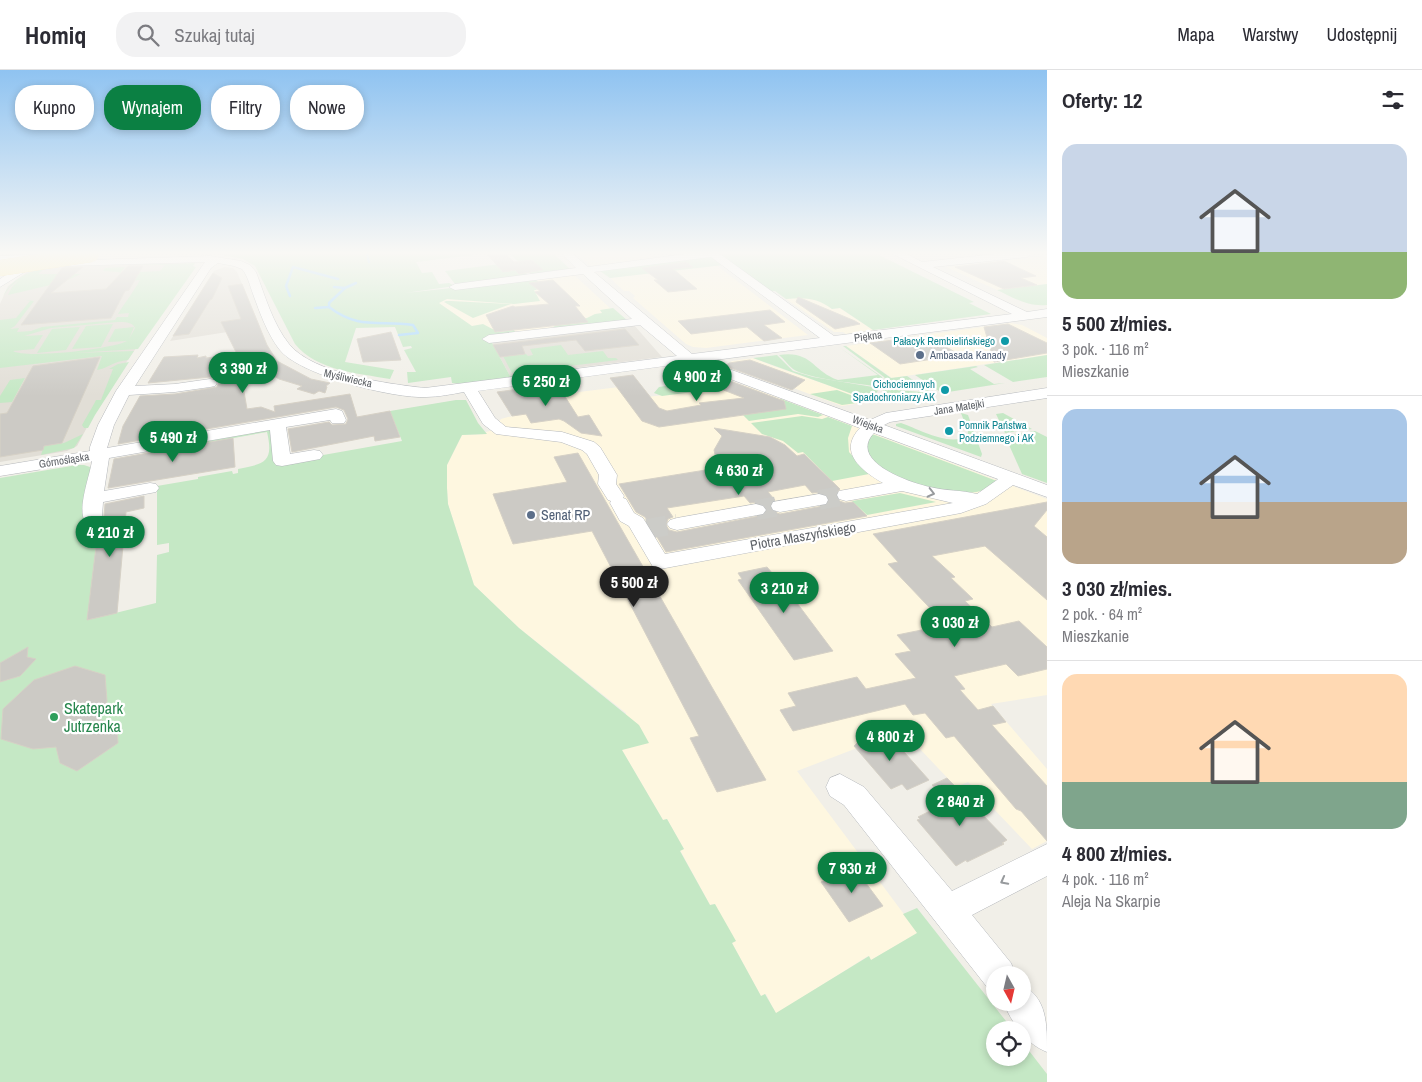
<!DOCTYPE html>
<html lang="pl">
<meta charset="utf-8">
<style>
body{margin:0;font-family:"Archivo Narrow",sans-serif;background:#f2f2f3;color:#2b2b33;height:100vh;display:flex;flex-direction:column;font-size:19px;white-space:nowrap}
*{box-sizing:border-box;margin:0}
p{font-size:16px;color:#7c7c81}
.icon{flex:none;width:28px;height:28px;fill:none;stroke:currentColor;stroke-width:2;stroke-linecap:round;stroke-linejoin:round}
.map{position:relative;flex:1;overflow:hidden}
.drawer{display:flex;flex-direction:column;background:#fff;width:375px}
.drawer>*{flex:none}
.banner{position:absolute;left:15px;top:15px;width:475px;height:45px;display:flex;gap:10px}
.needle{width:32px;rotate:172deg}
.buttons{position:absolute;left:986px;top:896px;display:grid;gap:10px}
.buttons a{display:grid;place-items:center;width:45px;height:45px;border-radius:50%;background:#fff;box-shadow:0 2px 8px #0003;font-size:25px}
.price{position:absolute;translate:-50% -42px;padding:0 11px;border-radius:18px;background:#0b8043;color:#fff;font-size:16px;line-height:32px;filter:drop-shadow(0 1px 2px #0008)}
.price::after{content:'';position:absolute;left:50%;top:30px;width:15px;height:11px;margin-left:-8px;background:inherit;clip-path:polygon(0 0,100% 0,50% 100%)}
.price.active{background:#222;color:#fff}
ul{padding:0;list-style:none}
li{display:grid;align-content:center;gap:10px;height:265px;padding:0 15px}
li+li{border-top:1px solid #e1e1e2}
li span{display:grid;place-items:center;height:155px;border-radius:15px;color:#555}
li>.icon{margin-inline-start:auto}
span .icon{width:90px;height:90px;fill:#fffc;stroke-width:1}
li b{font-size:21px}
h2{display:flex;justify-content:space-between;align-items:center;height:60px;padding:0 15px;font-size:21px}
.tag{padding:0 18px;border-radius:20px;background:#fff;box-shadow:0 2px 8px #0003;font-size:18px;line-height:45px}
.tag.active{background:#0b8043;color:#fff}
header{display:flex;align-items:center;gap:30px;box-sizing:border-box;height:70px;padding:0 25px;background:#fff;border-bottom:1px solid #e1e1e2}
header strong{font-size:24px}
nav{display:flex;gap:28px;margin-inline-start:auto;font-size:18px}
.search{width:350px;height:45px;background:#f2f2f3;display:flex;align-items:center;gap:12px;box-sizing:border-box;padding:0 18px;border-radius:20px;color:#7c7c81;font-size:19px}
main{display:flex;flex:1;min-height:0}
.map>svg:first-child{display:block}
</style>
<header>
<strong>Homiq</strong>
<div class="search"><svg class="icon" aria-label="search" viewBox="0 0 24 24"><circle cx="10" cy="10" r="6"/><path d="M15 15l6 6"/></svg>Szukaj tutaj</div>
<nav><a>Mapa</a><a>Warstwy</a><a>Udostępnij</a></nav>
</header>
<main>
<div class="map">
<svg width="1047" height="1012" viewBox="0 0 1047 1012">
<rect width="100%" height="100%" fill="#f1efe8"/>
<g fill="#fef7e0">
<path d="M577,184H650L651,190L592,197Z"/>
<path d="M1047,186V214L997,220L946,197Z"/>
<path d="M716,195L808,265L706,278L693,277L686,274L633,228L635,226L629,221H624L610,208Z"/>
<path d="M572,203L623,250L449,270L422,223Z"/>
<path d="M806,227L825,233L832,239L840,238L873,260L846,264L843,262H834L786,229Z"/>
<path d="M1010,253L1022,255L1047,268V285L892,308L846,276Z"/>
<path d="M753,288L776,297L873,331L842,336L728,294L732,291Z"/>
<path d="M744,315L1047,429V625L991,634L1047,699V771L1032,779L968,712L956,717L902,660L877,669L873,667L865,675L797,701L918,863L871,890L868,886L776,944L766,924L761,926L732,873L735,871L714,834L710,835L680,780L684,779L667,749L663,750L622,680L626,643L519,558L474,515L448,434L447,418V395L462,365L486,364V362L490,361L501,349L508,347L572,338L563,324L619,317L631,329L720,318L732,323Z"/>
</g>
<g fill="#e1ded6">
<path d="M195,193L107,320L77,376L67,381L0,392V234L8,216L27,202L51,197Z"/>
<path d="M224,197L233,198L237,202L260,257L170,271L214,201Z"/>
<path d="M634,255L662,287L510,306L491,271Z"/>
</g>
<g fill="#c5e8c5" fill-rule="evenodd">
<path d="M217,184H473L474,185L416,192L422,203L432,202L439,214L449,213L455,216L405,223L535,209L542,215L535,217L537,220H534L540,231L514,234L447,229L439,233L472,256L483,254L498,262L514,260L515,262L486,266L491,271L510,306L601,296L462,314L452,313L451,307L408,313L407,302H416L404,280L412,278L411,276L403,277L395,257L356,258L345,292L394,300L390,309C357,303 317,301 295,274L255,196L243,189Z"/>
<path d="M510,184H554L571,200L532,205Z"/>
<path d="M715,184H877L974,232L969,233L991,244L873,260L840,238L832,239C818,228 804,227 786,229L775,221L769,222Z"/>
<path d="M711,185L724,195L610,208L597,199Z"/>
<path d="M516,192L528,205L455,214L445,201Z"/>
<path d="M195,193L193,196L196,197L138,279L74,283L134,281L128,290C114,291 106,299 97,300L102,286L0,298V250L16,248L30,231L26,230L34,231L15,256L10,259L19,258L17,262L31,261L42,257L115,250L117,247H128L129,243L118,244C125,232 133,223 140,210L129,211L119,202L103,201L105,198L125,197L120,203L160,201L165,195H132ZM118,252C124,252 133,252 135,258L129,269L134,257L115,259L108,272L127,271C113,279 25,289 13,281L34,279L43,265L24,266L51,258Z"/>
<path d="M45,198L38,204H81L63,212L8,225L12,217L20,209L10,217L3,226C12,209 26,202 45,198Z"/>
<path d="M1047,214V235C1028,237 1014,228 997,220Z"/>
<path d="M446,231H451L511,234L473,248L444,232Z"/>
<path d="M613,238L628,251L555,259L553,257L555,256L553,252L587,248L595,244L602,243L600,240Z"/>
<path d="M113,254L101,277L72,279L86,256Z"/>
<path d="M80,257L66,280L37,283L52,259Z"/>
<path d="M561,275L568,285L603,281L608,288H616L618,290L512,303L503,286L526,284L528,286L533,285L530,279Z"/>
<path d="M843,276H846L891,308L907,306L929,321L884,317L886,311L884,307Z"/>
<path d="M839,277L882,307L883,310L881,317C862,314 807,309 793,299C788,295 784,289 779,285C812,280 812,301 838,310L878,305Z"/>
<path d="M777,285L793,301L813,307L879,318L873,331L842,335L810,324L837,320L864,330L866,329L753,288Z"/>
<path d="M1047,285V307L1013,312L984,295Z"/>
<path d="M129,292L95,345L88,358H84L82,355L94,334L96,330H101L113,299H109L118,294Z"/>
<path d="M976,296L978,297L970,299L994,314L1005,313L942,323L915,305Z"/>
<path d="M25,308L12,332L0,333V326L10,310Z"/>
<path d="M684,313L693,322L662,326L654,323L659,317Z"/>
<path d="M884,319L932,323L933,324L879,332V326L886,330L881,325Z"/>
<path d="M781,329L823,345L818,347L798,344L749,351L743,345Z"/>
<path d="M456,330H466L478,353L487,364L462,365L447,395V418L448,434L474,515L519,558L639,655L649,673L622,680L663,750L667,749L684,779L680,781L710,835L715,834L736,871L732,873L761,926L765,924L776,943L869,886L871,890L917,863L903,844L917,838L1013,960H995V988H1022L1023,973L1047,1004V1012H0V408L77,395H84L93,398L89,434L85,450L100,448L87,550L156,533L157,485L169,482V473L157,475V416L198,409V407L232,401L233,404L238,403V399C265,394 274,392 267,362L206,373L177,380L178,376L272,359L284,392L402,371L390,341Z"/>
<path d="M961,343L968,345L982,384L981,387L896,356V354L901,353C919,359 949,377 967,366L968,362Z"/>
<path d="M1003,343L1032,359L1005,363L996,344Z"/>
<path d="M802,346L822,349L828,347L852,356L848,368L849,382L869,404L832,411L803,382L798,383L783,371L762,364L751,353Z"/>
<path d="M1035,361L1047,367V413L1022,404L1005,366Z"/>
<path d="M83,364L74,378L41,385L44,376L64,373Z"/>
<path d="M869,364L875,365L997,411C994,413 991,417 988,418C964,432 902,413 881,398C873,392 869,386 865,377Z"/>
<path d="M900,423L936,432L867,445L852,431Z"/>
</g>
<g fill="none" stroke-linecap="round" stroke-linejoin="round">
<g stroke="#aadaff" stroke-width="2.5">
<path d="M367,184L369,192"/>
<path d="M334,217L345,218"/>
<path d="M290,226L286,216L293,197L338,209"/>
<path d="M329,237C359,260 379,250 413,255L418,263L399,265"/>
<path d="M315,238L329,237V233L345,218L356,213"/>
</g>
</g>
<g fill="#cccac5" stroke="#d6d1c6" fill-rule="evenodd">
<path d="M487,184H506L514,192L532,190L543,200L519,204L515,200L503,202Z"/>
<path d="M1004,191L1036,206L1021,208L1037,215L1004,219L955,197Z"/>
<path d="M686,192L693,197L673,199L697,219L668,222L654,210H658L642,198Z"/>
<path d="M128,196H143L129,220L125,221L111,248L21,255L62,198L83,197L51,223L106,219Z"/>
<path d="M213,203L222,208L212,229L210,230L189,264L173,266Z"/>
<path d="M553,210L580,236H575L588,252L495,262L486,245L513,236L515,237L549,234L535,222L540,221L529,213Z"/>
<path d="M242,214L267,275L277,291L311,309L330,313L326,316L327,317L325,323L319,321L314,324L297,319L302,316L279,309L262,299L256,301L239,293L247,339L261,337L275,342L274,336L350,324L357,347L390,341L400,367L375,371L374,366L292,382L288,359L329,352L332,355L346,354L348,349L344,340L336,337L118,374L123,356L140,326L175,324L217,317L219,312L215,308L210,307L148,313L164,287L198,285L197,288L206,286V288L237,284L221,252L241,249L228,216Z"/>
<path d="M798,227L855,251L860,254L835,259L796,232Z"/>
<path d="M770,240L785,252L764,255L782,268L764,271L747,257L691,264L678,251Z"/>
<path d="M1008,254L1047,273V283L994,292L984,257Z"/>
<path d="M625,259L639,275L585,281L576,270L522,276L525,284L500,287L493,275Z"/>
<path d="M391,262L401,290L363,292L357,269Z"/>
<path d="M901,269L911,276L938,272L960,285L900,294L870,273Z"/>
<path d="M100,287L62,373L44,376L43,380L0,387V344L7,343L33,296Z"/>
<path d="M750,290L805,310L792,320L725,296L729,293Z"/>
<path d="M695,298L784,331L786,339L659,357L642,351L610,308L633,305L659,338L667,341L701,335L699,333L744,328L685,305Z"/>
<path d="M557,314L578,347L589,345L602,366L581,363L564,351L559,349L531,353L526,344L512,346L497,322Z"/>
<path d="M714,358L770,367L785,375L797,386L804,384L840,419L835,424L837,430L845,433L853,432L867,446L666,482L645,447L636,442L619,414L718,398L714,380L722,366ZM805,415L812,423L820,422L828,425L830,429L828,435L780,444L771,441L769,435L771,431L775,430L768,422ZM744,426L750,433L757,432L764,435L768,440L764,445L677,462L669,460L666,455L668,449L673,447L667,438Z"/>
<path d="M233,368L235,397L108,418L114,389Z"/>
<path d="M578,383L713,619L766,710L717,722L690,668L699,666L592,461L513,474L493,424L567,412L554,387Z"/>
<path d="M144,426V438L126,442L117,543L87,550L99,453L104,447L105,434Z"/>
<path d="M1047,432V440L1034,456L1047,467V530L985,476L932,486L955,507L951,508L973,529L965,531L992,557L1019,551L1047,577V599L1018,606L1006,594L954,606L965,619L960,620L978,640L993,636L1006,652L992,655L1047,716V771L1021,741L1016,739L954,666L946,668L925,643L913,645L905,634L793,661L780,640L796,636L788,623L857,607L866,619L916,608L895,584L911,581L897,565L946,555L888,494L898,492L873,464Z"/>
<path d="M767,497L794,529L833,581L794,590L738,510L742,509L738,503Z"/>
<path d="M28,577L27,587L36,589L20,606L0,612V593Z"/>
<path d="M75,596L105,605L107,631L99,649L117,657L118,673L77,701L60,693L56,677L33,679L1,669L3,639L34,610Z"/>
<path d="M865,665H870L877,669L889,665L929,710L907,720L902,714L891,719L854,676Z"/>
<path d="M947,708L1007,770L1002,773L1004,774L967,792L966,790L956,796L917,750L920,749L918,747L948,732L932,715Z"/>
<path d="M854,797L883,836L849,852L821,812Z"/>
</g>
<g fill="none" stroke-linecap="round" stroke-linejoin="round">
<g stroke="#ccccc8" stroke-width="20" stroke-dasharray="20 10" stroke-linecap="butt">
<path d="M819,430L846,425"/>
<path d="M756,440L780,436"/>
<path d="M647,459L677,454"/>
</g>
<defs>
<g id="minor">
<path d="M562,184H573L588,197L685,184H720L834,266L1012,244L893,184H907L922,192L995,184H1032L1027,187L933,197L1027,242L1047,239V247L707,291L870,350L886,343L1047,318V328L890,352L884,355L1047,415V427L1013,415L986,434L961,443L660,499L653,497L629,456L620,451L610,433L611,431L608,430L598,414L599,405L587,384L582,380L561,372L496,364L483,354L464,322C452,324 439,327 426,327C395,329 298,305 279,279C267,263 260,243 253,224C250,216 248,206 242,199L234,196L218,193L211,198L135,316L175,314L210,309L215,310L217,313L215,316L210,317L175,322L129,325L114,355L107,378L336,339L342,341L346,350L344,353H332L330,350L286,357L290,384L314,380L320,381L323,385L320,389L282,396L276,395L273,391L270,360L109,388L104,421L150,413L156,414L159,418L156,422L103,432L102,447L99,451L92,453L85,451C77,439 90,405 92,391L0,406V396L90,381V377L98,355L116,321L205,192L65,196L61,195L60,193L61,191L210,186L241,191L250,195L256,202C265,226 273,254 289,274C313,304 389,314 425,318L677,286L640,255L489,273L482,269L489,265L632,249L583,204L455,220L449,217L455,214L576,198ZM711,187L820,268L692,284L594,202ZM688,293L860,358C837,382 862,401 883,413L839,421L837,425L839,429L846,431L902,421L953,433L665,484L643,448L634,443L626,429L623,428L624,426L616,414L617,405L600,377L594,372L562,362L506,357L495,348L478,321ZM874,363L998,409L997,410L977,424C962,420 945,421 930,417C910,413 847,391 874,363Z"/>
<path d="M28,185L42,186L47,189L46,191L35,192L31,198L0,217V209L24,192H0V186Z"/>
<path d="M819,424L826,426L828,430L826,434L780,442L773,440L771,436L773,432Z"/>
<path d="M756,434L763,436L766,440L763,444L677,460L670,458L667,454L670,450L677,448Z"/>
<path d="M840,704L864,717L952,821L1047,774V806L972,845L1011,893L1016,905H995V921L987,917L844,735L830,726L826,717L830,708Z"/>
<path d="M1022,915C1047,928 1047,953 1047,982C1026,974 1012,953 1003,932H1022Z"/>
</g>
</defs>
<use href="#minor" stroke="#b5b8bc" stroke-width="1"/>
<use href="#minor" fill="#fff" fill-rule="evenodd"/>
<defs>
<path id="major-bridge" d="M0,198L91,184"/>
</defs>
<use href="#major-bridge" stroke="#f2c960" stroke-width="16" stroke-linecap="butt"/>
<use href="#major-bridge" stroke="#fff2af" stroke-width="16"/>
</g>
<defs><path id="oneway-chevron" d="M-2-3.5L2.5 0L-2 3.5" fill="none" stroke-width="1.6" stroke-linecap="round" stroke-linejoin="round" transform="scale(1.25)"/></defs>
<g stroke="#979a9d">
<use href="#oneway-chevron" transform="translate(931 423) rotate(14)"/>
<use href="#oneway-chevron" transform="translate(1004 811) rotate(152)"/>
</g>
<linearGradient id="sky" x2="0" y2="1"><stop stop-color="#8fc3f1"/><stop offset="0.56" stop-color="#f9f8f5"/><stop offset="1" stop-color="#f9f8f5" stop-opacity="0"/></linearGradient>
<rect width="1047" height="326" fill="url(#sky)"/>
<g fill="#0f9aa8" stroke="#fff" stroke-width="2">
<circle cx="1005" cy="271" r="5"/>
<circle cx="945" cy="320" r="5"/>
<circle cx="949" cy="361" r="5"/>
</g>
<g fill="#5c6f8a" stroke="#fff" stroke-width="2">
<circle cx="920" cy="285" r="5"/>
<circle cx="531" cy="445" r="5"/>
</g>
<circle fill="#2e9e5b" stroke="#fff" stroke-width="2" cx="54" cy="647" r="5"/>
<g text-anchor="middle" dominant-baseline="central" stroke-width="4.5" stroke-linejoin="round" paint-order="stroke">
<g font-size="11" fill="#5f6368" stroke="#fff">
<text transform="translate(868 266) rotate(-7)">Piękna</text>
<text transform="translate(348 308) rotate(13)">Myśliwiecka</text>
<text transform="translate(959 337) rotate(-9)">Jana Matejki</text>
<text transform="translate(868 354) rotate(20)">Wiejska</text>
<text transform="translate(64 390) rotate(-9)">Górnośląska</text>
</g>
<g font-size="11" fill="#0d838f" stroke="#fff" text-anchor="end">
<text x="995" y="271">Pałacyk Rembielińskiego</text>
<text x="935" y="314">Cichociemnych<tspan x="935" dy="13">Spadochroniarzy AK</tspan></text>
<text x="959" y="355" text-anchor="start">Pomnik Państwa<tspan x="959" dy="13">Podziemnego i AK</tspan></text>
</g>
<g font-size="11" fill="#4e5e75" stroke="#fff" text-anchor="start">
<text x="930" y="285">Ambasada Kanady</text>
</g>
<g font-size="14" fill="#4e5e75" stroke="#fff" text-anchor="start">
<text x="541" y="445">Senat RP</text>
</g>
<g font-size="14" fill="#5f6368" stroke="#fff">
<text transform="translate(803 466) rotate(-10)">Piotra Maszyńskiego</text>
</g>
<g font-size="16" fill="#27864d" stroke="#fff" text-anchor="start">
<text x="64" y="638">Skatepark<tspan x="64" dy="18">Jutrzenka</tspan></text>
</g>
</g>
</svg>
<div class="buttons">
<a><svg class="needle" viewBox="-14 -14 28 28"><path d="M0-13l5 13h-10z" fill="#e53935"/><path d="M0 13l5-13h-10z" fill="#7c7c81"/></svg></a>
<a><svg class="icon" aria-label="locate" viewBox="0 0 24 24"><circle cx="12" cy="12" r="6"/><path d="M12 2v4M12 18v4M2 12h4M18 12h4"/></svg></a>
</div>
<b class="price" style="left:243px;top:324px">3 390 zł</b>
<b class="price" style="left:697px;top:332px">4 900 zł</b>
<b class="price" style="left:546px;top:337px">5 250 zł</b>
<b class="price" style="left:173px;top:393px">5 490 zł</b>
<b class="price" style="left:739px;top:426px">4 630 zł</b>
<b class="price" style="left:110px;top:488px">4 210 zł</b>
<b class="price active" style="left:634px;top:538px">5 500 zł</b>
<b class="price" style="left:784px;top:544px">3 210 zł</b>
<b class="price" style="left:955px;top:578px">3 030 zł</b>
<b class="price" style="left:890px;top:692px">4 800 zł</b>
<b class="price" style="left:960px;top:757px">2 840 zł</b>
<b class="price" style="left:852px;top:824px">7 930 zł</b>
<div class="banner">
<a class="tag">Kupno</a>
<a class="tag active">Wynajem</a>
<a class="tag">Filtry</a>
<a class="tag">Nowe</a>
</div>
</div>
<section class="drawer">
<h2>Oferty: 12<svg class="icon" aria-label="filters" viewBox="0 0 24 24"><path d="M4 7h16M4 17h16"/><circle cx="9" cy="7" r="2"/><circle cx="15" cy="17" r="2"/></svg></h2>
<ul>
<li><span style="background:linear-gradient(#c9d6e8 70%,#8fb573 0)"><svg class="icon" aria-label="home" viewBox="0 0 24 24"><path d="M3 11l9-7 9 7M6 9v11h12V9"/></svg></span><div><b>5 500 zł/mies.</b><p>3 pok. · 116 m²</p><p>Mieszkanie</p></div></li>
<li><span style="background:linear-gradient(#a9c7e8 60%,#b9a48a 0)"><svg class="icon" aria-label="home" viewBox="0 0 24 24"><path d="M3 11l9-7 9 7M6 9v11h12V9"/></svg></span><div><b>3 030 zł/mies.</b><p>2 pok. · 64 m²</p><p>Mieszkanie</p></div></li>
<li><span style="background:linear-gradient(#ffd9b3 70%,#7fa58c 0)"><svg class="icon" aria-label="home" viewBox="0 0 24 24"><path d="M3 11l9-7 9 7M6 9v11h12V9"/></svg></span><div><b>4 800 zł/mies.</b><p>4 pok. · 116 m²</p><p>Aleja Na Skarpie</p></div></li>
</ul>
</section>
</main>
